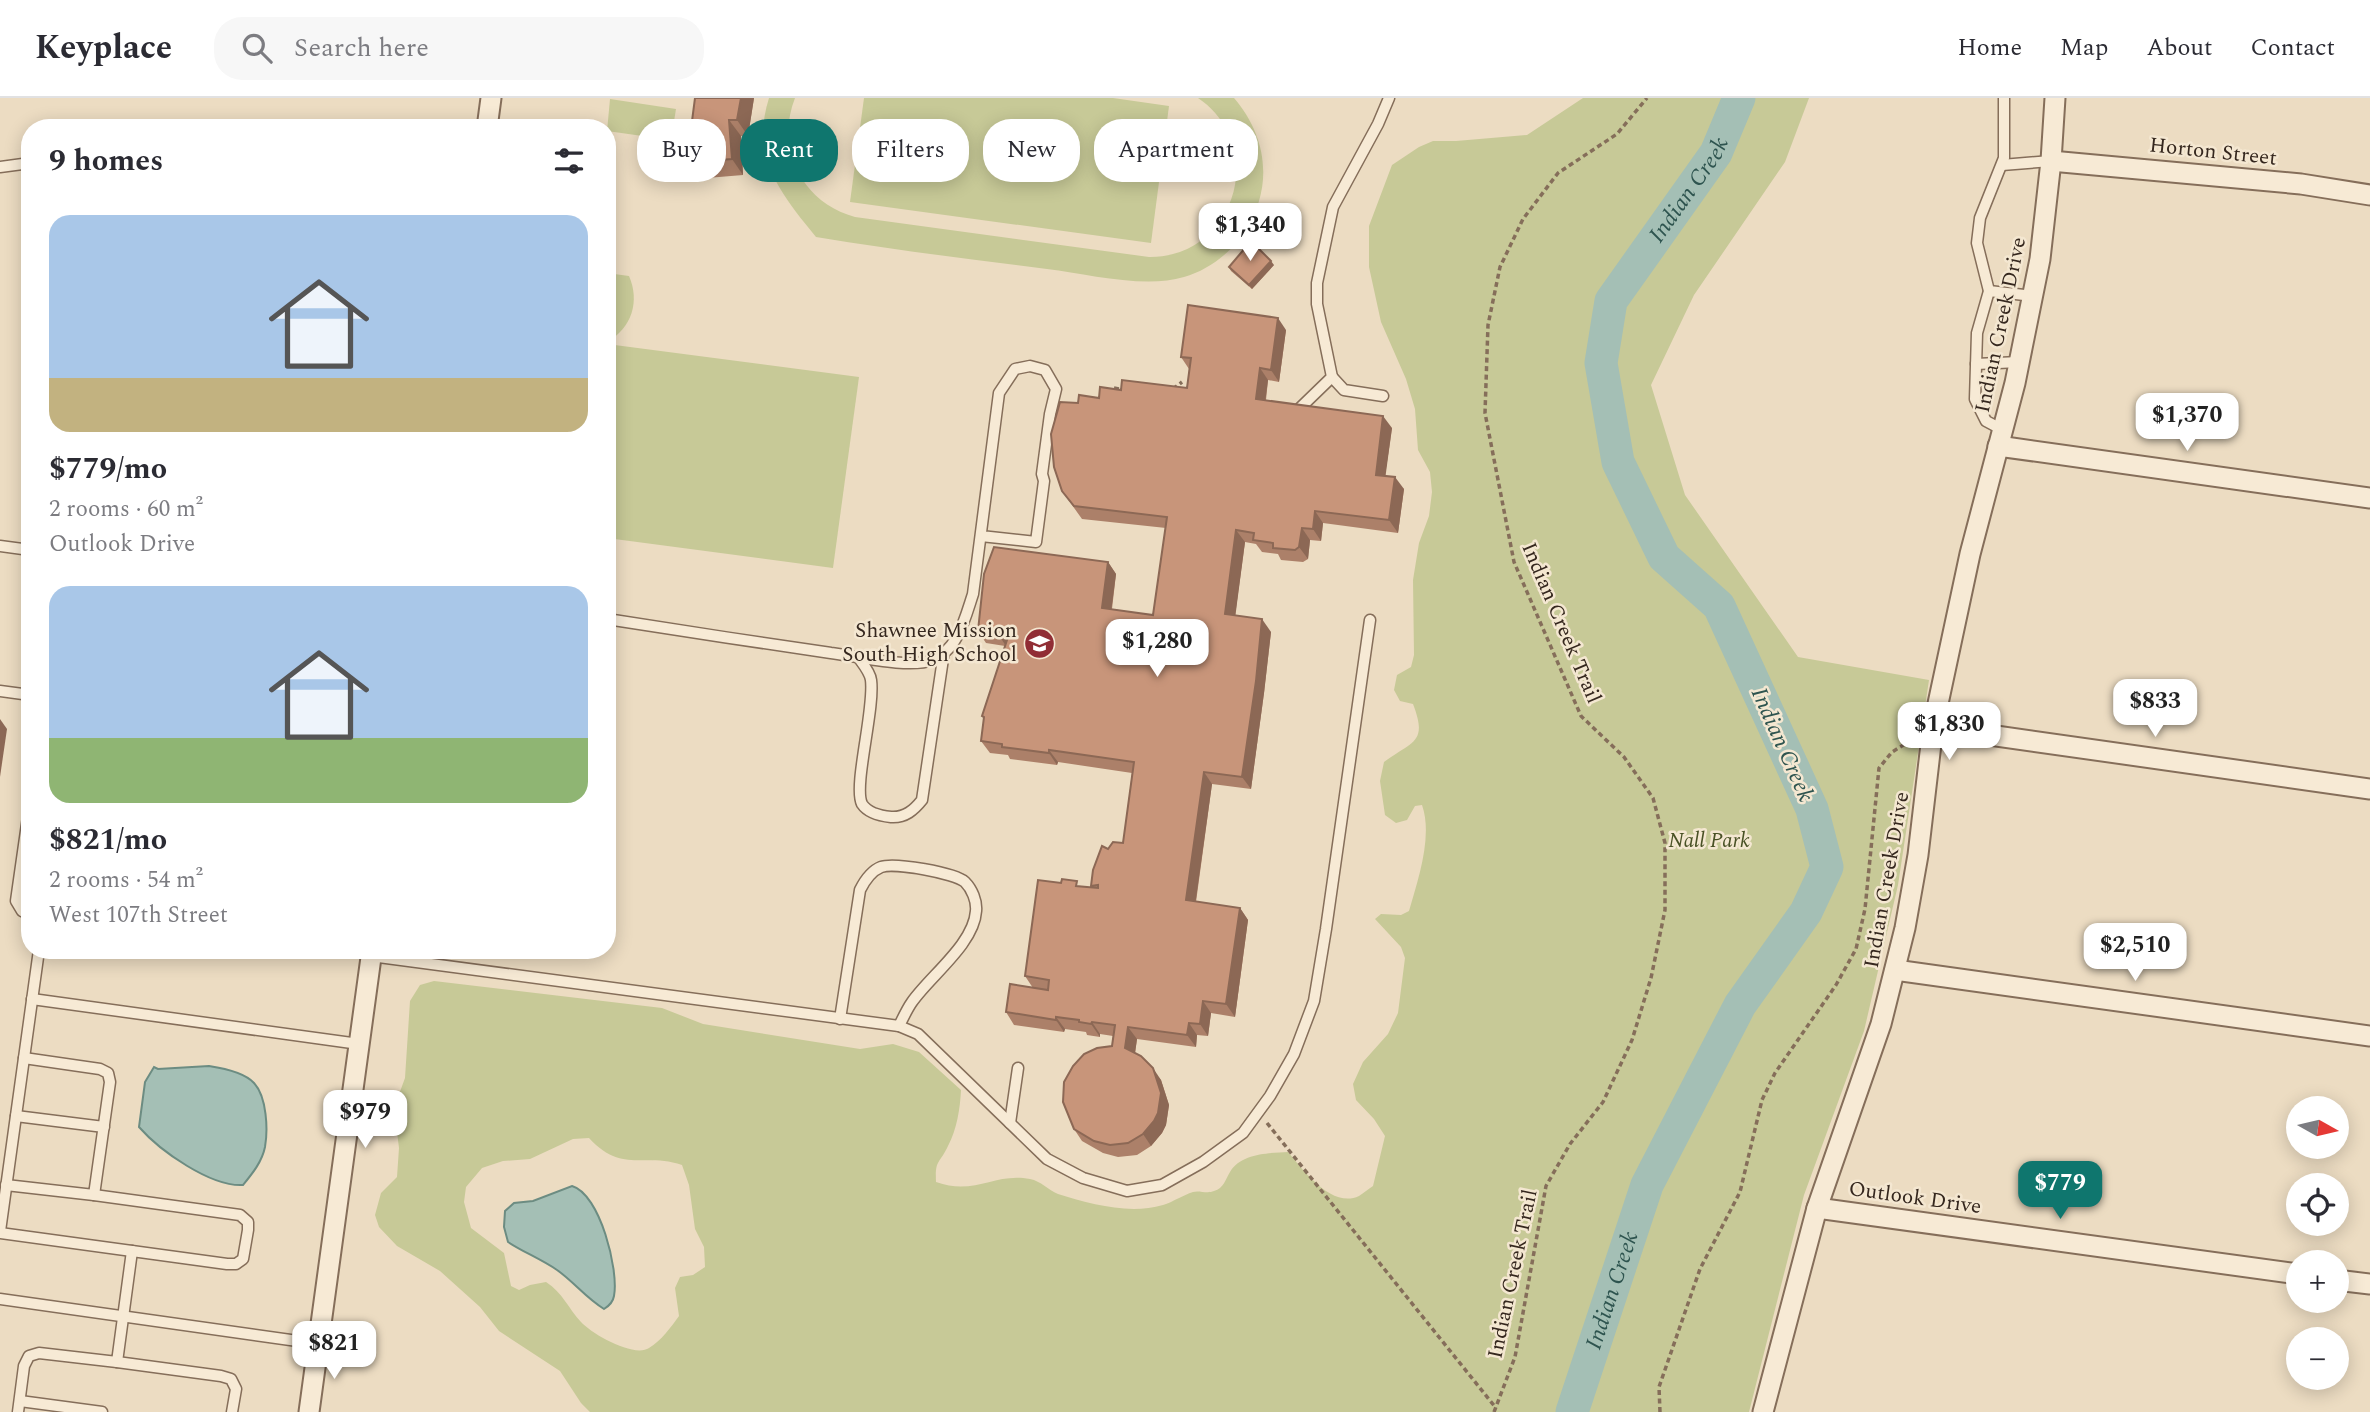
<!DOCTYPE html>
<meta charset="utf-8">
<style>
body{margin:0;font-family:Spectral,serif;background:#f7f7f7;color:#2b2b33;height:100vh;display:flex;flex-direction:column;font-size:26px;white-space:nowrap}
*{box-sizing:border-box;margin:0}
p{font-size:23px;color:#7c7c81}
.icon{flex:none;width:38px;height:38px;fill:none;stroke:currentColor;stroke-width:2;stroke-linecap:round;stroke-linejoin:round}
.map{position:relative;flex:1;overflow:hidden}
.sheet{position:absolute;left:21px;top:21px;width:595px;height:840px;display:flex;flex-direction:column;background:#fff;border-radius:28px;box-shadow:0 4px 18px #0003}
.sheet>*{flex:none}
.banner{position:absolute;left:637px;top:21px;width:665px;height:63px;display:flex;gap:14px}
.needle{width:46px;rotate:98deg}
.tools{position:absolute;left:2286px;top:998px;display:grid;gap:14px}
.tools a{display:grid;place-items:center;width:63px;height:63px;border-radius:50%;background:#fff;box-shadow:0 4px 18px #0003;font-size:35px}
.price{position:absolute;translate:-50% -60px;padding:0 16px;border-radius:14px;background:#fff;color:#222;font-size:23px;line-height:46px;filter:drop-shadow(0 2px 4px #0008)}
.price::after{content:'';position:absolute;left:50%;top:42px;width:21px;height:16px;margin-left:-10px;background:inherit;clip-path:polygon(0 0,100% 0,50% 100%)}
.price.active{background:#0f766e;color:#fff}
ul{padding:0;list-style:none}
li{display:grid;align-content:center;gap:14px;height:371px;padding:0 28px}
li span{display:grid;place-items:center;height:217px;border-radius:21px;color:#555}
li>.icon{margin-inline-start:auto}
span .icon{width:126px;height:126px;fill:#fffc;stroke-width:1}
li b{font-size:30px}
h2{display:flex;justify-content:space-between;align-items:center;height:84px;padding:0 28px;font-size:30px}
.pill{padding:0 24px;border-radius:28px;background:#fff;box-shadow:0 4px 18px #0003;font-size:24px;line-height:63px}
.pill.active{background:#0f766e;color:#fff}
header{display:flex;align-items:center;gap:42px;box-sizing:border-box;height:98px;padding:0 35px;background:#fff;border-bottom:2px solid #e1e1e2}
header strong{font-size:33px}
nav{display:flex;gap:38px;margin-inline-start:auto;font-size:24px}
.search{width:490px;height:63px;background:#f7f7f7;display:flex;align-items:center;gap:18px;box-sizing:border-box;padding:0 24px;border-radius:28px;color:#7c7c81;font-size:26px}
.map>svg:first-child{display:block}
</style>
<header>
<strong>Keyplace</strong>
<div class="search"><svg class="icon" aria-label="search" viewBox="0 0 24 24"><circle cx="10" cy="10" r="6"/><path d="M15 15l6 6"/></svg>Search here</div>
<nav><a>Home</a><a>Map</a><a>About</a><a>Contact</a></nav>
</header>
<div class="map">
<svg width="2370" height="1314" viewBox="0 0 2370 1314">
<rect width="100%" height="100%" fill="#ecdcc2"/>
<g fill="#c7c997" fill-rule="evenodd">
<path d="M769,0H795C775,50 802,105 855,119L1149,159C1235,160 1269,48 1198,0H1234C1259,29 1270,66 1259,103C1249,139 1219,169 1184,179C1145,191 1088,176 1047,171C970,161 893,152 816,139C781,96 750,59 769,0Z"/>
<path d="M864,0H1113L1169,8L1151,145L850,104Z"/>
<path d="M1583,0H1809L1785,64L1694,197L1651,287L1685,397L1798,559L1929,582L1898,787L1864,933L1804,1097L1749,1314H590L581,1305L560,1273L499,1233L480,1209L440,1173L397,1148L379,1129L375,1117L381,1095L397,1079L399,1050L394,1010L405,980L410,903L420,887L434,883L662,910L703,926L860,951L893,946L919,954L961,992C960,1011 957,1031 948,1048C939,1067 935,1061 936,1084C975,1098 995,1074 1030,1081C1041,1083 1048,1092 1058,1096C1091,1106 1129,1117 1163,1107C1173,1104 1183,1097 1193,1094C1199,1092 1207,1096 1214,1093C1224,1090 1225,1082 1230,1074C1241,1055 1269,1055 1288,1054C1303,1072 1332,1111 1359,1098C1364,1095 1368,1091 1373,1088L1385,1038L1374,1021L1356,1002L1353,986L1363,964L1388,936L1398,915L1405,860L1401,849L1375,821L1381,816L1401,817L1409,813C1418,782 1433,738 1422,707L1415,708L1407,722L1396,725L1385,717L1380,683L1384,664C1413,643 1428,645 1413,606L1400,603L1394,592L1397,577L1411,569L1414,557L1413,482L1419,445L1429,418L1432,394L1430,374L1418,352L1415,311L1406,281L1381,224L1369,169V128L1392,67L1419,49L1433,43H1456L1527,37ZM589,1040C622,1076 644,1054 682,1067L689,1087L695,1131L704,1149L705,1169L693,1177L680,1179L675,1190L679,1218C671,1229 661,1243 649,1250C634,1260 592,1236 581,1224C568,1210 563,1195 546,1184L530,1187L519,1192L511,1188L504,1155L471,1130L464,1104L466,1089L482,1070L503,1063L530,1061L573,1041Z"/>
<path d="M610,1L676,11L671,42L607,33Z"/>
<path d="M607,175L629,178C640,203 632,230 607,244Z"/>
<path d="M607,246L859,279L833,470L607,440Z"/>
</g>
<g fill="#a4bfb5" stroke="#6c8c82" stroke-width="2">
<path d="M209,968C222,970 245,975 254,985C267,999 268,1032 265,1049C262,1064 252,1076 243,1087C211,1089 160,1053 139,1029L145,984L154,969L158,971Z"/>
<path d="M572,1088C600,1096 619,1172 614,1198C613,1204 609,1208 604,1211C586,1200 574,1184 557,1172C541,1161 523,1154 508,1144L504,1129L505,1113L514,1105L533,1103Z"/>
</g>
<g fill="none" stroke-linecap="round" stroke-linejoin="round">
<path stroke="#a4bfb5" stroke-width="33" id="s1" d="M1572,1314L1647,1087L1740,907L1806,814L1827,769L1812,711L1719,508L1664,459L1618,364L1601,265L1611,203L1716,55L1739,0"/>
<defs>
<g id="service">
<path d="M2002,67L2051,63"/>
<path d="M0,69L30,65"/>
<path d="M1989,193L2033,198"/>
<path d="M1976,266L2019,264"/>
<path d="M1332,279L1344,292L1383,298"/>
<path d="M1299,311L1332,279L1317,206V185L1333,109L1378,26L1389,0"/>
<path d="M2003,332L1986,323L1975,301L1977,235L1989,193L1977,145L1980,120L2004,60V0"/>
<path d="M0,448L30,452"/>
<path d="M607,521C682,533 756,544 831,555C856,558 910,571 932,562C958,552 965,520 973,496L999,295L1015,271L1030,268L1045,272L1056,291L1050,316L1042,376L1044,383L1036,444L981,438"/>
<path d="M858,559C863,566 870,574 871,582C875,611 853,688 862,706C868,715 881,718 891,719C905,720 914,712 922,702L944,554"/>
<path d="M0,593L30,597"/>
<path d="M30,705L16,803L22,813L30,817"/>
<path d="M371,858L899,928L918,936L1047,1061L1083,1080L1127,1093L1162,1087L1203,1064L1243,1035L1270,998L1294,956L1314,903L1326,831L1370,522"/>
<path d="M32,901L359,946"/>
<path d="M840,921L860,792C865,782 871,773 881,769C894,764 955,775 965,784C972,791 977,803 976,813C974,846 930,878 912,904C907,911 903,920 899,928"/>
<path d="M16,1018L104,1029"/>
<path d="M1010,1025L1018,970"/>
<path d="M6,1087L94,1097L110,984L108,975L100,971L24,960"/>
<path d="M0,1133L39,852"/>
<path d="M0,1135L227,1166H236L243,1161L248,1132V1124L240,1117L94,1097"/>
<path d="M0,1201L319,1246"/>
<path d="M117,1264L221,1278L231,1281L236,1291L232,1314"/>
<path d="M20,1303L102,1314"/>
<path d="M18,1314L24,1268L29,1258L39,1255L117,1264L132,1153"/>
</g>
<g id="minor">
<path d="M487,30L491,0"/>
<path d="M2051,63L2301,86L2370,97"/>
<path d="M1998,348L2370,400"/>
<path d="M1933,629L2370,691"/>
<path d="M1895,872L2370,938"/>
<path d="M1817,1110L2298,1176"/>
<path d="M2336,1182L2370,1186"/>
<path d="M309,1314L372,852"/>
<path d="M1763,1314L1817,1110L1881,926L1905,830L1918,757L1933,629L1970,456L2015,285L2040,161L2051,63L2055,0"/>
</g>
</defs>
<use href="#service" stroke="#856e5a" stroke-width="13"/>
<use href="#minor" stroke="#856e5a" stroke-width="23"/>
<g stroke="#856e5a" stroke-width="3.5" stroke-dasharray="5 3.5" stroke-linecap="butt">
<path d="M1114,290L1124,292"/>
<path d="M1173,291L1182,284"/>
<path d="M1267,1025L1496,1310"/>
<path d="M1494,1314L1515,1259L1546,1088L1570,1046L1603,1004L1632,942L1651,880L1665,812V745L1653,700L1624,659L1581,618L1514,464L1485,315L1488,227L1500,169L1523,121L1558,75L1617,36L1647,0"/>
<path d="M1660,1314L1659,1289L1700,1171L1740,1094L1762,1002L1775,975L1836,887L1856,851L1865,811L1879,670L1892,654L1913,641"/>
</g>
<use href="#service" stroke="#f7ead5" stroke-width="10"/>
<use href="#minor" stroke="#f7ead5" stroke-width="19"/>
</g>
<g fill="#ac8069">
<path d="M754,0L748,38H741L743,77L707,80L695,64L692,23Z"/>
<path d="M1274,167L1252,191L1231,173L1229,169Z"/>
<path d="M1286,232L1279,284L1268,282L1266,302L1392,330L1385,378L1404,391L1398,435L1323,425L1321,443L1310,442L1308,461L1303,464L1281,462L1278,456L1262,454L1256,446L1245,444L1235,518L1271,534L1264,595L1251,691L1212,686L1196,804L1240,810L1248,822L1235,919L1211,915L1208,938L1197,937L1196,949L1137,941L1135,955L1161,982L1169,1007L1166,1027L1162,1035L1151,1048L1137,1057L1118,1059L1103,1055L1082,1043L1074,1031L1112,948L1113,938L1100,936V939L1087,937L1086,934L1065,931L1064,934L1014,927L1006,914L1033,890L1025,878L1080,788L1092,790L1091,788L1108,751L1123,745L1132,675L1058,664L1057,667L1010,661L1008,657L990,655L981,643L984,621L982,618L1005,548L986,545L978,533L1108,464L1116,476L1112,511L1153,517L1166,430L1082,421L1062,393L1078,305L1099,300L1121,292L1187,290L1189,271L1181,259Z"/>
</g>
<g fill="#8c6855">
<path d="M741,0H754L748,38L737,22Z"/>
<path d="M729,22L741,38L743,77L732,61Z"/>
<path d="M1271,163L1274,167L1252,191L1249,187Z"/>
<path d="M1278,220L1286,232L1279,284L1271,272Z"/>
<path d="M1260,270L1268,282L1264,313L1256,301Z"/>
<path d="M1383,318L1392,330L1384,389L1376,377Z"/>
<path d="M1395,379L1404,391L1398,435L1389,422Z"/>
<path d="M1315,413L1323,425L1321,443L1313,431Z"/>
<path d="M1302,430L1310,442L1308,461L1299,449Z"/>
<path d="M1236,432L1245,444L1234,528L1225,516Z"/>
<path d="M1108,464L1116,476L1110,522L1102,510Z"/>
<path d="M1262,521L1271,534L1264,595L1251,691L1242,679Z"/>
<path d="M1002,529L1011,541L1006,548L998,536Z"/>
<path d="M0,621L7,631L0,679Z"/>
<path d="M1049,652L1058,664L1057,667L1049,655Z"/>
<path d="M1204,674L1212,686L1194,815L1186,802Z"/>
<path d="M1240,810L1248,822L1235,919L1226,906Z"/>
<path d="M1203,903L1211,915L1208,938L1200,926Z"/>
<path d="M1056,919L1065,931L1064,934L1056,922Z"/>
<path d="M1092,924L1100,936V939L1091,926Z"/>
<path d="M1189,925L1197,937L1196,949L1187,937Z"/>
<path d="M1128,929L1137,941L1134,962L1125,950Z"/>
<path d="M1153,970L1161,982L1169,1007L1166,1027L1162,1035L1151,1048L1143,1036Z"/>
</g>
<g fill="#c8957a" stroke="#8c6855" stroke-width="2">
<path d="M695,0H741L737,22H729L732,61L695,64L692,23Z"/>
<path d="M1251,143L1271,163L1249,187L1229,169Z"/>
<path d="M1188,207L1278,220L1271,272L1260,270L1256,301L1383,318L1376,377L1395,379L1389,422L1315,413L1313,431L1302,430L1299,449L1295,452L1273,450V445L1253,442L1254,435L1236,432L1225,516L1262,521L1256,583L1242,679L1204,674L1186,802L1240,810L1226,906L1203,903L1200,926L1189,925L1187,937L1128,929L1125,950L1141,958L1153,970L1161,995L1158,1015L1154,1023L1143,1036L1128,1045L1110,1047L1094,1043L1074,1031L1063,1004L1064,984L1073,968L1084,956L1097,950L1112,948L1115,927L1092,924L1091,926L1079,924V922L1056,919V922L1006,914L1010,886L1048,892L1049,882L1025,878L1038,782L1061,785L1062,781L1077,783L1076,788L1098,790V787L1091,788L1093,772L1102,748L1108,751L1113,744L1123,745L1134,664L1049,652V655L1002,649V646L981,643L984,619L982,618L1008,539L1013,533L1002,529L998,536L978,533L984,476L994,449L1108,464L1102,510L1153,517L1167,419L1074,408L1062,393L1054,369L1051,336L1060,304L1078,305L1079,297L1099,300L1100,289L1121,292L1122,282L1187,290L1191,260L1181,259Z"/>
</g>
<defs>
<symbol id="school-disc" viewBox="-11 -11 22 22"><circle r="9.5" fill="#912d35" stroke="#f4e7d1"/><path d="M0-5L7-2L0 1L-7-2ZM-4 1L0 2.5L4 1V4Q0 6-4 4Z" fill="#fff"/></symbol>
</defs>
<g fill-rule="evenodd">
<use href="#school-disc" x="1022" y="528" width="35" height="35"/>
</g>
<g text-anchor="middle" dominant-baseline="central" stroke-width="5" stroke-linejoin="round" paint-order="stroke">
<g font-size="21" fill="#35271e" stroke="#f4e7d1">
<text transform="translate(2213 54) rotate(6)">Horton Street</text>
<text transform="translate(2001 227) rotate(-78)">Indian Creek Drive</text>
<text transform="translate(1561 525) rotate(67)">Indian Creek Trail</text>
<text transform="translate(1887 782) rotate(-80)">Indian Creek Drive</text>
<text transform="translate(1915 1100) rotate(8)">Outlook Drive</text>
<text transform="translate(1513 1176) rotate(-78)">Indian Creek Trail</text>
</g>
<g font-size="21" fill="#35271e" stroke="#f4e7d1" text-anchor="end">
<text x="1017" y="533">Shawnee Mission<tspan x="1017" dy="24">South High School</tspan></text>
</g>
<g font-size="21" font-style="italic" fill="#495125" stroke="#f4e7d1">
<text x="1709" y="743">Nall Park</text>
</g>
<g font-size="23" font-style="italic" fill="#2e544f" stroke="#f4e7d1">
<text stroke="none"><textPath href="#s1" startOffset="1367">Indian Creek</textPath></text>
<text transform="translate(1782 647) rotate(66)">Indian Creek</text>
<text stroke="none"><textPath href="#s1" startOffset="128">Indian Creek</textPath></text>
</g>
</g>
</svg>
<div class="tools">
<a><svg class="needle" viewBox="-14 -14 28 28"><path d="M0-13l5 13h-10z" fill="#e53935"/><path d="M0 13l5-13h-10z" fill="#7c7c81"/></svg></a>
<a><svg class="icon" aria-label="locate" viewBox="0 0 24 24"><circle cx="12" cy="12" r="6"/><path d="M12 2v4M12 18v4M2 12h4M18 12h4"/></svg></a>
<a>+</a>
<a>−</a>
</div>
<b class="price" style="left:1250px;top:165px">$1,340</b>
<b class="price" style="left:2187px;top:355px">$1,370</b>
<b class="price" style="left:1157px;top:581px">$1,280</b>
<b class="price" style="left:2155px;top:641px">$833</b>
<b class="price" style="left:1949px;top:664px">$1,830</b>
<b class="price" style="left:2135px;top:885px">$2,510</b>
<b class="price" style="left:365px;top:1052px">$979</b>
<b class="price active" style="left:2060px;top:1123px">$779</b>
<b class="price" style="left:334px;top:1283px">$821</b>
<div class="banner">
<a class="pill">Buy</a>
<a class="pill active">Rent</a>
<a class="pill">Filters</a>
<a class="pill">New</a>
<a class="pill">Apartment</a>
</div>
<section class="sheet">
<h2>9 homes<svg class="icon" aria-label="filters" viewBox="0 0 24 24"><path d="M4 7h16M4 17h16"/><circle cx="9" cy="7" r="2"/><circle cx="15" cy="17" r="2"/></svg></h2>
<ul>
<li><span style="background:linear-gradient(#a9c7e8 75%,#c2b280 0)"><svg class="icon" aria-label="home" viewBox="0 0 24 24"><path d="M3 11l9-7 9 7M6 9v11h12V9"/></svg></span><div><b>$779/mo</b><p>2 rooms · 60 m²</p><p>Outlook Drive</p></div></li>
<li><span style="background:linear-gradient(#a9c7e8 70%,#8fb573 0)"><svg class="icon" aria-label="home" viewBox="0 0 24 24"><path d="M3 11l9-7 9 7M6 9v11h12V9"/></svg></span><div><b>$821/mo</b><p>2 rooms · 54 m²</p><p>West 107th Street</p></div></li>
</ul>
</section>
</div>
